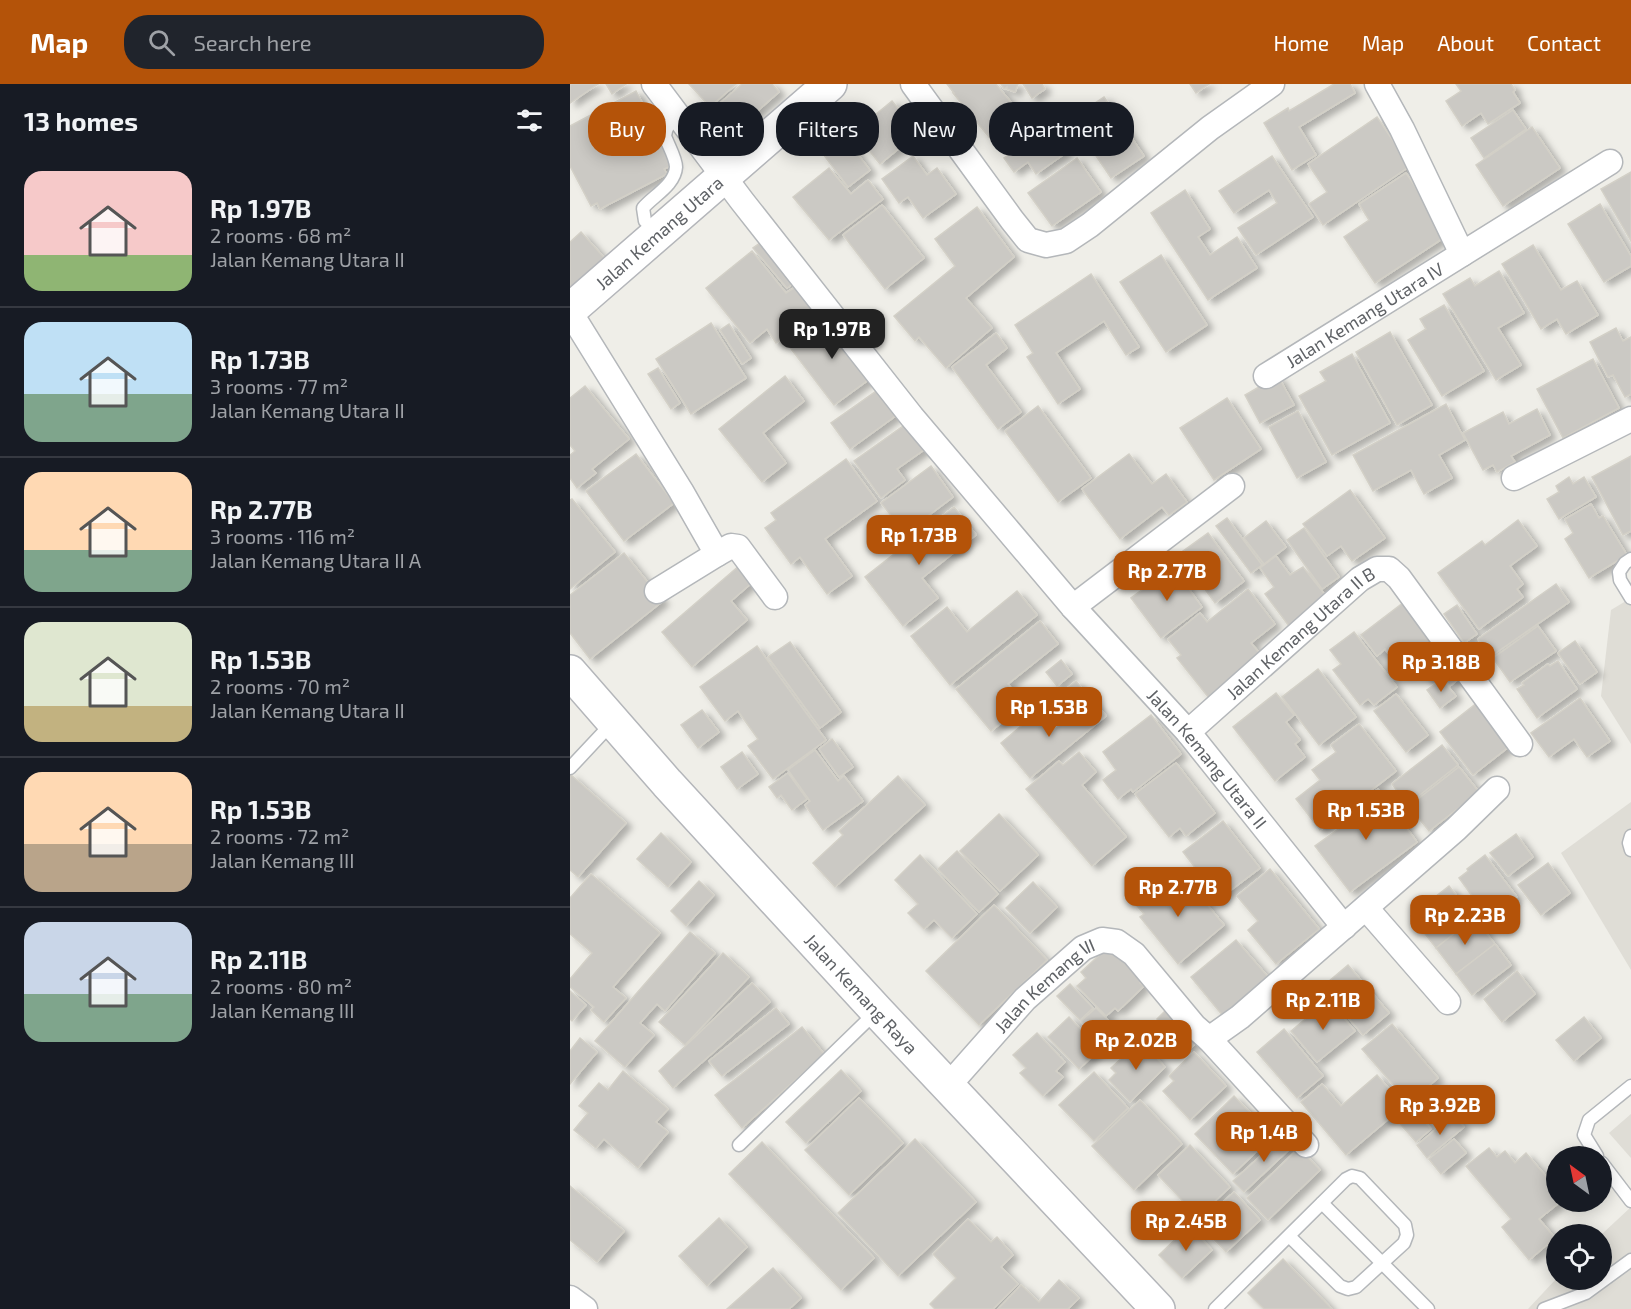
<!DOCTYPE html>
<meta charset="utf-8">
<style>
body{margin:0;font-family:"Exo 2",sans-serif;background:#20242c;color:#f1f3f6;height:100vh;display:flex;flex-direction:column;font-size:22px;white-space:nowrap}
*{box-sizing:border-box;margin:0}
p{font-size:20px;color:#9ea1a6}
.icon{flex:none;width:33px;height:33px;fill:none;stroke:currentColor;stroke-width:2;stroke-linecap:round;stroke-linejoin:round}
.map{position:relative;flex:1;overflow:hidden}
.side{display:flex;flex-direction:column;background:#171b24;width:570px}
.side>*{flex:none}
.top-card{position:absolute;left:18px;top:18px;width:570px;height:54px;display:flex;gap:12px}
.needle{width:39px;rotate:327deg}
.tools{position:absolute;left:976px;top:1062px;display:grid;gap:12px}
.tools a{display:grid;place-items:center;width:66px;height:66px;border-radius:50%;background:#171b24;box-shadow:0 3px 15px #0003;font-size:30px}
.price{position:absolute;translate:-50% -51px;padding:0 14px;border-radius:12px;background:#b45309;color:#fff;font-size:20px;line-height:39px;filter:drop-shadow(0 2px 3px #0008)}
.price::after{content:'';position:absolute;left:50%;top:36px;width:18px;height:14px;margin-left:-9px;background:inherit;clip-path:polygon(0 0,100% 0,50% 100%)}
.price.active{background:#222;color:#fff}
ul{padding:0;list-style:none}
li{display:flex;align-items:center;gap:18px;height:150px;padding:0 24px}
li+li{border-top:2px solid #363941}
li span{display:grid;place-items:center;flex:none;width:168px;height:120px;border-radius:18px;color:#555}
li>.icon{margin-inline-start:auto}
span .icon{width:72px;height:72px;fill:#fffc;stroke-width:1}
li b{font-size:26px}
h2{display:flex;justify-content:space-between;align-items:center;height:72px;padding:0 24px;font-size:26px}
.chip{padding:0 21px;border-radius:24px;background:#171b24;box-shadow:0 3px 15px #0003;font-size:21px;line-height:54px}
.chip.active{background:#b45309;color:#fff}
header{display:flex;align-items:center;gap:36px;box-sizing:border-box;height:84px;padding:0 30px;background:#b45309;color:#fff}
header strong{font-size:28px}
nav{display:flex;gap:33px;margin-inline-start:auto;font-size:21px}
.search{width:420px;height:54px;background:#20242c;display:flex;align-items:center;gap:15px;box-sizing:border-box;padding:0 21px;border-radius:24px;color:#9ea1a6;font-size:22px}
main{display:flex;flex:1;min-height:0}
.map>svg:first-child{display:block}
</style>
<header>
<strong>Map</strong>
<div class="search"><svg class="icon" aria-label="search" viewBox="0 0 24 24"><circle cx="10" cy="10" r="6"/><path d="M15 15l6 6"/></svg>Search here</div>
<nav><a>Home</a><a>Map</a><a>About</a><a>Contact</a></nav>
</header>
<main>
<section class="side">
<h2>13 homes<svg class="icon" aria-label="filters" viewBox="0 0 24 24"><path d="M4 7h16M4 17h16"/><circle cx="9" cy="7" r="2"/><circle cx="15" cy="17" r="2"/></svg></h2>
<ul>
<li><span style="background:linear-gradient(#f6c9c9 70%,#8fb573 0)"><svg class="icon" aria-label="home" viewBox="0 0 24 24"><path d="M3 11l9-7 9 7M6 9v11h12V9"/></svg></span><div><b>Rp 1.97B</b><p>2 rooms · 68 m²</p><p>Jalan Kemang Utara II</p></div></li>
<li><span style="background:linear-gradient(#bfe0f5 60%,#7fa58c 0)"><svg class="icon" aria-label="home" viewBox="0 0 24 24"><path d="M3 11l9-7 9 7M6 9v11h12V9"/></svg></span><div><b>Rp 1.73B</b><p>3 rooms · 77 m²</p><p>Jalan Kemang Utara II</p></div></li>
<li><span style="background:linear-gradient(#ffd9b3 65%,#7fa58c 0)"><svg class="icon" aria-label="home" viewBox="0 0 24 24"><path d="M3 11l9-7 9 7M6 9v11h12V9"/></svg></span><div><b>Rp 2.77B</b><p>3 rooms · 116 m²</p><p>Jalan Kemang Utara II A</p></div></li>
<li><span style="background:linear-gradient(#dfe7d0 70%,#c2b280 0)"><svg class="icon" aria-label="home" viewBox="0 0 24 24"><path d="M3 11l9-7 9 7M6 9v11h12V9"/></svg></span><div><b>Rp 1.53B</b><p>2 rooms · 70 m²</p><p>Jalan Kemang Utara II</p></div></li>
<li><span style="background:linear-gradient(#ffd9b3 60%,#b9a48a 0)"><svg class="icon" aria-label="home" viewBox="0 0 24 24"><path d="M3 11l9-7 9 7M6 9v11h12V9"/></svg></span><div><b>Rp 1.53B</b><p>2 rooms · 72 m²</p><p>Jalan Kemang III</p></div></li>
<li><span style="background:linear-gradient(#c9d6e8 60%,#7fa58c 0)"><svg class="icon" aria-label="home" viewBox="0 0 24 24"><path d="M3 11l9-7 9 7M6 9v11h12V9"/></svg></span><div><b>Rp 2.11B</b><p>2 rooms · 80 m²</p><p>Jalan Kemang III</p></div></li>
</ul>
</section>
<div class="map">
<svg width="1061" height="1225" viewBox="0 0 1061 1225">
<defs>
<filter id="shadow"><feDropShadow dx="6" dy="4" stdDeviation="3" flood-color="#0004"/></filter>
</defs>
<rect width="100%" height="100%" fill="#efeee8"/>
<g fill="#dfddd6">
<path d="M1061,514V660L1031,612L1041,526Z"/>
<path d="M1061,718V886L991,769Z"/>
<path d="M1061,1030V1074L1039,1049Z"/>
<path d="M1061,1123V1225H958L987,1194V1196H1032V1150Z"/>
</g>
<g fill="#cbc9c4" stroke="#d3d0c7" stroke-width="1.5" filter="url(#shadow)">
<path d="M0,0H28L0,19Z"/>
<path d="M36,0H56L42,10Z"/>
<path d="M119,0H166L140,23Z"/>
<path d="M172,0H202L209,8L159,52L139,29Z"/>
<path d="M377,0H426L453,33L423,58L383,9H384Z"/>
<path d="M431,0H448L445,8L437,5V3L434,5Z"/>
<path d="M453,0H472L475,5L462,14Z"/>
<path d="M620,0H639L626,9Z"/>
<path d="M764,0H780L785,9L729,43L746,71L722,86L694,39L718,24L719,27Z"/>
<path d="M886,0H941L945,6L943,8L950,19L918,40L911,29L892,42L876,17L891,7Z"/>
<path d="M66,7L105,80L94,85L97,90L30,125L27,119L21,122L0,82V42Z"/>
<path d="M534,13L574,72L541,94L501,35Z"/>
<path d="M322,17L348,49L310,80L284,48Z"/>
<path d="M943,26L956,45L914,74L901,54Z"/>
<path d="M470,31L497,68L466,90L458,78L444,88L434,74L448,64L440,53Z"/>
<path d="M807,33L840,82L753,141L739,120L757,108L738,80Z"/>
<path d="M962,43L990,84L933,122L906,81Z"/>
<path d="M275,54L300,86L278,103L253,70Z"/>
<path d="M343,72L357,91L367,84L386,110L353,134L338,113L329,119L312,95Z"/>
<path d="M702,72L743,133L686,171L668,144L707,119L699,106L664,129L649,107Z"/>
<path d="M507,74L531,108L482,142L458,109Z"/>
<path d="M259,84L281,110L298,96L313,115L259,156L223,113Z"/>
<path d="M1061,88V157L1031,105Z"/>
<path d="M836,89L878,151L805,199L774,153L799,136L789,120Z"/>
<path d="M615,106L640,145L628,153L640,171L667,153L687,184L638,216L581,129Z"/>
<path d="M1030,120L1061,172V182L1034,198L998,140Z"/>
<path d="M312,121L354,174L315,205L273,151Z"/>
<path d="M407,123L444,173L396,214L422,244L376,284L349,253L345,257L324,232L385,182L365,155Z"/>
<path d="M11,148L39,179L0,208V158Z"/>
<path d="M197,154L229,195L217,204L183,164Z"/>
<path d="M963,161L991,206L1007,197L1028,231L996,250L987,235L971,245L932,180Z"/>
<path d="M182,167L216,209L227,202L247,232L206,259L197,245L180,259L136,204Z"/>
<path d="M591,171L637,241L596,268L550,198Z"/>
<path d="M929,187L954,229L928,244L951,281L926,296L873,210L900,194L905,202Z"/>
<path d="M521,190L569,263L556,271L534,237L486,269L510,305L488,320L457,273L463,269L445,241Z"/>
<path d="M874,221L914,287L872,312L838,256L856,245L850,235Z"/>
<path d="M260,230L305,291L264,321L218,261Z"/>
<path d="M141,239L176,294L121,330L86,275Z"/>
<path d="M159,240L181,274L172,280L150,246Z"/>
<path d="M1046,244L1053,257L1061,253V310L1055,313L1043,291L1038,293L1020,258Z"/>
<path d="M820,248L862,321L827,341L786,268Z"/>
<path d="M426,249L437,264L416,281L451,328L428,345L382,283Z"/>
<path d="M782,270L820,339L762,371L729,312L756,297L750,288Z"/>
<path d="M1023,275L1049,324L993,354L967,305Z"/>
<path d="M88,284L110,319L101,325L78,290Z"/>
<path d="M215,292L234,317L193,349L216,379L192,398L149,345Z"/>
<path d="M708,292L724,321L690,339L675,311Z"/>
<path d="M316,300L335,325L280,365L261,339Z"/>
<path d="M15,302L59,355L22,385L26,389L7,404L0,394V371L5,367L0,361V314Z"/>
<path d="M657,314L691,365L644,396L610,344Z"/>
<path d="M876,320L895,356L869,371L882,394L854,410L841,386L803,407L783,371Z"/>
<path d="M468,322L521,394L488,418L435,347Z"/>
<path d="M967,325L980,351L941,372L945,378L927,388L923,381L913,386L893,349L933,328L939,340Z"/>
<path d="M728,327L756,378L727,394L699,343Z"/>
<path d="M340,337L358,363L327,385L335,396L311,414L284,377Z"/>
<path d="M66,370L104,419L54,457L16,407Z"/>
<path d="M559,370L582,400L596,390L617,418L599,431L592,423L550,455L512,405Z"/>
<path d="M1061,372V447L1053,451L1022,393Z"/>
<path d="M276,375L307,417L255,455L282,492L257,510L230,473L221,480L195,444L206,436L201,429Z"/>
<path d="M361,382L383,413L335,449L311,419Z"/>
<path d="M999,393L1003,400L1014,393L1026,413L989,435L977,415L989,408L986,402Z"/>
<path d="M780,406L815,454L782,477L771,462L757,472L733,440Z"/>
<path d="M2,415L45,468L0,505V416Z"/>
<path d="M1021,420L1029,434L1033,432L1057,471L1019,494L995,455L1003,449L995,435Z"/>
<path d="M384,423L406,451L352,494L368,514L333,542L295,493Z"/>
<path d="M657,434L692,481L681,489L646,442Z"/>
<path d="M948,436L967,462L940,482L953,500L947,505L953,513L909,545L868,489L912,457L915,461Z"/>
<path d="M696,437L716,463L694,480L674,454Z"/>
<path d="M734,444L769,493L752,505L717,456Z"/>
<path d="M638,449L674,497L645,519L609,470Z"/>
<path d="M54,469L93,517L20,575L0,549V511Z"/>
<path d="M706,472L720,491L733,483L756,512L722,546L695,510L704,503L690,484Z"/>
<path d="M170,481L184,497L161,517L177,536L122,583L92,548Z"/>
<path d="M603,483L632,523L591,554L561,514Z"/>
<path d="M986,500L999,518L920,573L908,555Z"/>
<path d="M678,505L705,540L681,559L692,572L639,614L607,574L611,571L598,555L630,529L637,538Z"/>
<path d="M447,507L467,531L380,601L341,552L377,523L397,548Z"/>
<path d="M838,515L896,589L880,602L869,588L858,596L845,579L834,589L815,565L807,572L791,551Z"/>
<path d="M887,521L907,550L894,559L874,530Z"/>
<path d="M470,537L488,560L438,600L454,621L421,647L386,605Z"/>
<path d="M968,542L986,567L940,598L923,574Z"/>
<path d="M784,548L827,603L804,621L798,615L790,621L763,586L771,580L760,566Z"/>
<path d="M1005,557L1027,588L1010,600L988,569Z"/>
<path d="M220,558L271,628L250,644L198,573Z"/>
<path d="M187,562L256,656L203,695L178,662L188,655L168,627L155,637L130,603Z"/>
<path d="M491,576L502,590L487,602L476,588Z"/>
<path d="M988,577L1007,605L967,634L947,605L954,601L952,599L978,580L980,582Z"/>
<path d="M748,585L786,633L749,661L712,613Z"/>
<path d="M872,595L886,612L870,624L857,606Z"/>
<path d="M506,597L515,609L499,623L489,611Z"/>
<path d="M706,609L724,631L716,638L730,656L725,660L735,673L705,697L663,643Z"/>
<path d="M826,610L858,651L836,668L804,627Z"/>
<path d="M1010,614L1040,657L1017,673L1004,655L979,673L961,649Z"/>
<path d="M522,615L536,632L460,694L431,659L464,631L479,650Z"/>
<path d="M908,618L941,661L903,691L870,648Z"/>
<path d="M132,626L149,648L128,664L111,641Z"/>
<path d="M581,631L611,670L563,708L561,705L548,715L533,696L546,686L533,668Z"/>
<path d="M789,640L826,687L750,746L726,715L750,696L742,686L766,668L761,661Z"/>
<path d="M262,655L283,683L269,693L249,665Z"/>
<path d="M872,661L888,681L837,721L822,700Z"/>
<path d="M245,666L268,697L274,692L293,717L253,746L235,721L240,717L218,686Z"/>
<path d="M172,668L188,690L167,705L151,683Z"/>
<path d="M509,668L526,688L512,701L556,753L522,782L456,705L489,677L493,681Z"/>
<path d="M606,679L645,729L616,752L610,744L599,753L565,710Z"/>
<path d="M889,683L909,708L859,747L839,722Z"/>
<path d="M218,689L237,715L222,726L211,711L207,714L199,703Z"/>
<path d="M0,690L56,739L8,793L0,786Z"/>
<path d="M328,692L355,721L265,803L243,779L273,751L269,747Z"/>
<path d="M808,705L847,758L780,808L745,762L778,738L774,731Z"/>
<path d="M429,730L468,771L430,807L390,767Z"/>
<path d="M653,737L690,784L649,815L613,768Z"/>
<path d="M91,749L121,778L98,803L67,775Z"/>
<path d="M946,750L963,773L938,792L920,769Z"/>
<path d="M387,767L428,810L409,828L368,785Z"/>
<path d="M350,771L407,830L382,854L364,836L354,845L338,829L348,820L325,796Z"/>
<path d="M915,771L947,813L928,827L917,812L907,819L889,794L898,787L897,785Z"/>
<path d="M978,779L1000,809L971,831L948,801Z"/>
<path d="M700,785L749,845L706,880L678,846L688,837L667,812Z"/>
<path d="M21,790L90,849L43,903L56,914L34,938L21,926L24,923L0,903V895L22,869L0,850V814Z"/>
<path d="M593,793L603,806L616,795L654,841L608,880L570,833L574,830L563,817Z"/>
<path d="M129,797L144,811L116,842L101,827Z"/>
<path d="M463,798L487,823L460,849L436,824Z"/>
<path d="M879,802L904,834L866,864L841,832Z"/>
<path d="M424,821L477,876L409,941L356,887Z"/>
<path d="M904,834L925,860L886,890L866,864Z"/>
<path d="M120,848L145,869L95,927L87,920L70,939L84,951L55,983L25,957Z"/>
<path d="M666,856L699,894L653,932L621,893Z"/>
<path d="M925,860L941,881L902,911L886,890Z"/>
<path d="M537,864L577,893L570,899L574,902L548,927L545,924L536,932L507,902L516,894L511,888Z"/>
<path d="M153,869L179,893L115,961L89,938Z"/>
<path d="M778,881L819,929L793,951L752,903Z"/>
<path d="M947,887L965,910L932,938L914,915Z"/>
<path d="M182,899L200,918L103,1004L89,987Z"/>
<path d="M500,900L523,924L510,936L487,912Z"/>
<path d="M0,907L16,921L2,937L0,935Z"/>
<path d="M758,916L785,947L747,978L721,947Z"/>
<path d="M206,924L219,940L152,992L139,977Z"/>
<path d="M526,924L546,944L531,958L511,937Z"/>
<path d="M598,924L629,956L618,967L587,935Z"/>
<path d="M499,933L530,965L509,985L478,953Z"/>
<path d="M1014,933L1031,954L1004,977L986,956Z"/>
<path d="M822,940L868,994L839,1019L792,965Z"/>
<path d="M232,943L254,970L172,1044L145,1011Z"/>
<path d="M714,945L753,992L727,1014L687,968Z"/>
<path d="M467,949L495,978L486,987L493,993L473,1012L450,989L456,984L443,971Z"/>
<path d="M10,954L27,968L0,1000V967Z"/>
<path d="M570,957L595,983L560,1018L539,996L546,989L541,984Z"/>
<path d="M624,968L656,1002L620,1036L593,1007L604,997L599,992Z"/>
<path d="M271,986L291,1007L236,1059L216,1038Z"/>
<path d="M53,987L98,1025L86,1038L98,1048L68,1084L34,1055L26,1064L4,1046L18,1029L9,1022L29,999L38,1006Z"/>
<path d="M524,988L558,1024L524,1057L489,1021Z"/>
<path d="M807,991L834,1022L776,1071L731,1018L752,1000L771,1022Z"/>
<path d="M664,1012L703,1052L663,1090L625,1050Z"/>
<path d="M289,1014L333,1059L279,1111L235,1066Z"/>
<path d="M570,1016L612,1060L564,1106L522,1062Z"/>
<path d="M840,1021L861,1045L846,1058L825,1034Z"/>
<path d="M883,1031L894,1043L857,1074L847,1061Z"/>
<path d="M716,1049L725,1060L674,1108L663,1097Z"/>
<path d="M345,1055L406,1118L328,1192L268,1129Z"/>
<path d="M884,1055L896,1069L871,1090L859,1075Z"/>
<path d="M192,1058L304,1174L271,1206L159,1090Z"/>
<path d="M620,1061L660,1103L628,1133L588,1091Z"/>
<path d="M729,1064L750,1086L698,1136L677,1114Z"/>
<path d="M919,1064L927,1073L935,1067L945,1079L956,1069L987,1105V1118H990L969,1135L985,1154L959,1176L932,1143L941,1135L896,1082Z"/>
<path d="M0,1102L54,1147L27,1178L0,1156Z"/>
<path d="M664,1108L690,1136L656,1168L629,1140Z"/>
<path d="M149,1134L177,1163L137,1202L109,1172Z"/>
<path d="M398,1135L421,1158L427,1153L443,1171L431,1183L448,1200L423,1225H365L360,1220L386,1194L363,1170Z"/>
<path d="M619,1142L642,1166L612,1194L589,1171Z"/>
<path d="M713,1175L762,1225H694L678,1209Z"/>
<path d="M203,1184L231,1214L219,1225H157Z"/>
<path d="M489,1196L509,1214L498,1225H428L451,1201L469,1218Z"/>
</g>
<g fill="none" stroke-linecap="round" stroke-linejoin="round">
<defs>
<g id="lane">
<path d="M75,137L73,124C83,112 105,101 106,83C106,74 98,61 95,52C96,42 101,38 108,32"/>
<path d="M1061,475L1055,479L1049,488L1050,496L1061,514"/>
<path d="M0,684L43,638"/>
<path d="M1061,752L1059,759L1061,766"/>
<path d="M169,1061L306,928"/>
<path d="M1027,1072L1014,1051L1019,1036L1061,1002"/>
<path d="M1032,1079L1061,1117"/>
<path d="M752,1119L858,1225"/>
<path d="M645,1225L776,1095L782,1092L790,1094L835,1141L837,1151L834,1159L786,1203L778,1205L770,1202L719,1152"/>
<path d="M974,1225L1016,1209L1061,1176"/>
</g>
<g id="street">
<path id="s1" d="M84,0L172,117L342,333L503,523L618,648L774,843"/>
<path d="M343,0L442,136L458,156L476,161L496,157L520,141L640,44L702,0"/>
<path d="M807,0L832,45L892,170"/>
<path d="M0,228L111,407L147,470L161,462L168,463L205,513"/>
<path id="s2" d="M696,292L1040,78"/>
<path d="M944,394L1061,335"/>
<path d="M87,507L147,470"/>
<path d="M503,523L662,402"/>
<path id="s3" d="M618,648L790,495L807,485H819L829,494L950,660"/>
<path d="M796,824L878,918"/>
<path d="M639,955L736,1061"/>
<path id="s4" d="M378,1002L455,915L513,864L532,856L547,858L564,870L624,942L639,955L670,933L886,745L927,705"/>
<path d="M0,1214L15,1225"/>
</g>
<g id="secondary">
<path id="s5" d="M0,226L260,0"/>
<path id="s6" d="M0,588L97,699L307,927L588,1225"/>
</g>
</defs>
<use href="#lane" stroke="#b4b7ba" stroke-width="15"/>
<use href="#street" stroke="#b4b7ba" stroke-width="27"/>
<use href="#secondary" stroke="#b4b6ba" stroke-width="36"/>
<use href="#lane" stroke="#fff" stroke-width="12"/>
<use href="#street" stroke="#fff" stroke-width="24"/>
<use href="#secondary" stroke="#fff" stroke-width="33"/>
</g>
<g text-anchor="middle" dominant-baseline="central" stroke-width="4.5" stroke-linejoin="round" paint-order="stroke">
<g font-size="18" fill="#5f6266" stroke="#fff">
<text stroke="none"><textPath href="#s5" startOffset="118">Jalan Kemang Utara</textPath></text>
<text stroke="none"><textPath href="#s2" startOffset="116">Jalan Kemang Utara IV</textPath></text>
<text stroke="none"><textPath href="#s3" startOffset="150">Jalan Kemang Utara II B</textPath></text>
<text stroke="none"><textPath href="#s1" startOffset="873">Jalan Kemang Utara II</textPath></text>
<text stroke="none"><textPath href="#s4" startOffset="140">Jalan Kemang III</textPath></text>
<text stroke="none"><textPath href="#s6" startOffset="434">Jalan Kemang Raya</textPath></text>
</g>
</g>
</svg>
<div class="tools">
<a><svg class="needle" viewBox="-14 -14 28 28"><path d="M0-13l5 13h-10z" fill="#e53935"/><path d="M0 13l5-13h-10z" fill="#9ea1a6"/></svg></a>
<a><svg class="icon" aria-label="locate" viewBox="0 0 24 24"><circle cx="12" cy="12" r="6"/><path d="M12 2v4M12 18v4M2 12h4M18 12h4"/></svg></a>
</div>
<b class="price active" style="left:262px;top:276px">Rp 1.97B</b>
<b class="price" style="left:349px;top:482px">Rp 1.73B</b>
<b class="price" style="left:597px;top:518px">Rp 2.77B</b>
<b class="price" style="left:871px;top:609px">Rp 3.18B</b>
<b class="price" style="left:479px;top:654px">Rp 1.53B</b>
<b class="price" style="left:796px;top:757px">Rp 1.53B</b>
<b class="price" style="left:608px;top:834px">Rp 2.77B</b>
<b class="price" style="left:895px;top:862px">Rp 2.23B</b>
<b class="price" style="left:753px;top:947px">Rp 2.11B</b>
<b class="price" style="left:566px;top:987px">Rp 2.02B</b>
<b class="price" style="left:870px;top:1052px">Rp 3.92B</b>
<b class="price" style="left:694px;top:1079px">Rp 1.4B</b>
<b class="price" style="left:616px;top:1168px">Rp 2.45B</b>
<div class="top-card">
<a class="chip active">Buy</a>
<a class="chip">Rent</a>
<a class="chip">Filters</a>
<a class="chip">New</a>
<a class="chip">Apartment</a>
</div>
</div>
</main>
